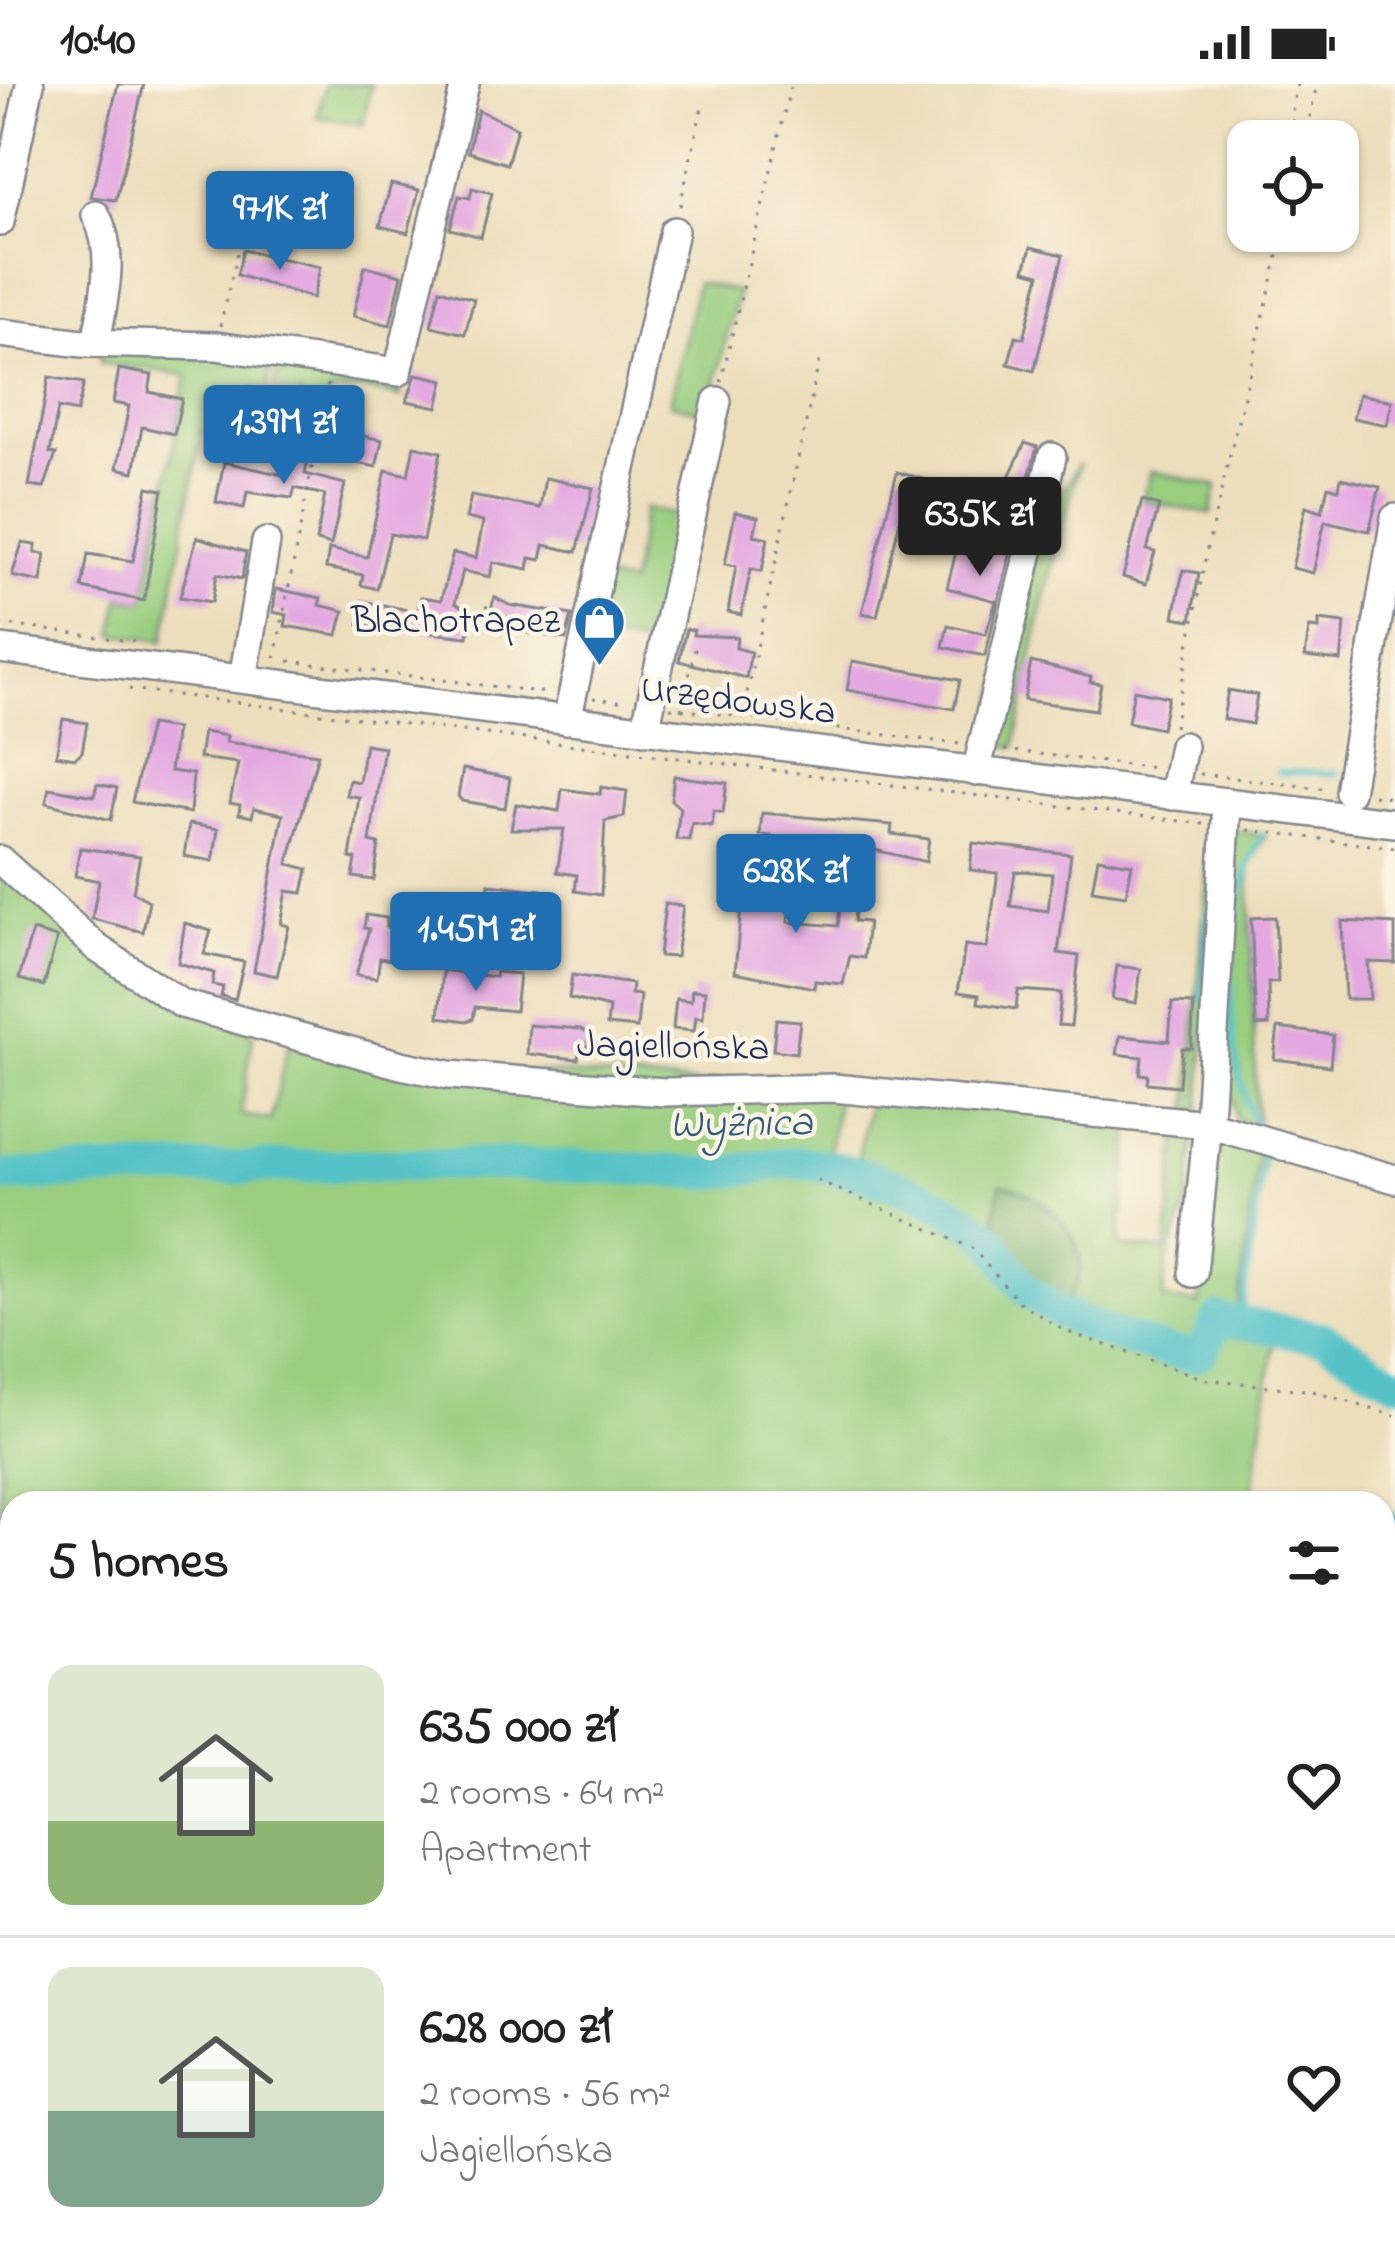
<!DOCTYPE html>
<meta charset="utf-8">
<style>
body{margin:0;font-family:"Indie Flower",sans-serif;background:#f2f2f2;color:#222;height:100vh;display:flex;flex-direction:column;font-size:45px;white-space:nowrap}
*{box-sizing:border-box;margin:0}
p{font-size:39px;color:#767676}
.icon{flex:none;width:66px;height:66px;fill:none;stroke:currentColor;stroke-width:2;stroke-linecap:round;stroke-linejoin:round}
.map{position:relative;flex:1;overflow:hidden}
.sheet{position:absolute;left:0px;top:1407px;width:1395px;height:771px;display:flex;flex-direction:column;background:#fff;border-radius:36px 36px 0 0;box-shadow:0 3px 9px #0004}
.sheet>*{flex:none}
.buttons{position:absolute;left:1227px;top:36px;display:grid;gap:24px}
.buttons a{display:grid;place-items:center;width:132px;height:132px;border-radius:24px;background:#fff;box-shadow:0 3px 9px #0004;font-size:60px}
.price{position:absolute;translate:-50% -102px;padding:0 27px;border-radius:12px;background:#1f6fb2;color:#fff;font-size:39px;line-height:78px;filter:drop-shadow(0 3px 6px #0008)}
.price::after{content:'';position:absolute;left:50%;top:72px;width:36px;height:27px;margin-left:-18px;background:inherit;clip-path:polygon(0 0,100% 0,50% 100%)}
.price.active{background:#222;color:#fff}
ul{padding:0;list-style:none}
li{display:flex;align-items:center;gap:36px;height:300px;padding:0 48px}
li+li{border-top:3px solid #e0e0e0}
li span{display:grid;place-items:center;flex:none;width:336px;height:240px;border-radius:24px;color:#555}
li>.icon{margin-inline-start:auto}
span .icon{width:144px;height:144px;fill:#fffc;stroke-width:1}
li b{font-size:51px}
h2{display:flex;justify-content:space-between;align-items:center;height:144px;padding:0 48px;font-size:51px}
.status{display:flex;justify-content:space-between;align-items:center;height:84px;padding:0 60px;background:#fff;direction:ltr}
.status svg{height:33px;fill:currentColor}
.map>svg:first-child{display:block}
</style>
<div class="status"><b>10:40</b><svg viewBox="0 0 49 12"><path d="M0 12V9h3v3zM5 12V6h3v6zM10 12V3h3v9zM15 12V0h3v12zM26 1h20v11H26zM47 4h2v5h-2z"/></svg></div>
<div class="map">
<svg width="1395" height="2177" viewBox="0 0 1395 2177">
<rect width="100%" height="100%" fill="#fcf5e5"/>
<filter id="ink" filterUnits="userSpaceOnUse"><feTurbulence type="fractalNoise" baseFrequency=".00833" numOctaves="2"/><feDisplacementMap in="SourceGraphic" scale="24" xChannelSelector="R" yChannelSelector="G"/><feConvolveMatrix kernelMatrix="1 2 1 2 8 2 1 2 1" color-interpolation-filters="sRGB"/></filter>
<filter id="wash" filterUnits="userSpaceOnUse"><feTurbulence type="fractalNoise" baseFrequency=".004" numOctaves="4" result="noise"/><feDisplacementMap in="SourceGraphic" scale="48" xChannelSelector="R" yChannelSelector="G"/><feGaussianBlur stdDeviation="2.7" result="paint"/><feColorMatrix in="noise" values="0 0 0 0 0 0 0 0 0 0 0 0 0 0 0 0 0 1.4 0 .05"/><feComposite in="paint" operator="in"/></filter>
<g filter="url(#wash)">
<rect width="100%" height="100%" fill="#ecdebb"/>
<g fill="#99ce7f" stroke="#5a7e6e" stroke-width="3">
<path d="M325,0H371L363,40L317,33Z"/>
<path d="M697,198L738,208L708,329L670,320Z"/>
<path d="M102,265L272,280L268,305L254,303L244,355L202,347L164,557L114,550L120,514L144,517L187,291L100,279Z"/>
<path d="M280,279L395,296L401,313L363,305L329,309L319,358L311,364L290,359L301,310L274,306Z"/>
<path d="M1079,379L1041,528L1015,663L986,659L1035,456Z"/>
<path d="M1151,387L1217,402L1211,430L1142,417Z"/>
<path d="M645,424L685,433L657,562L591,551L602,495L630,500Z"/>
<path d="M1210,744L1218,745L1200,1026H1189Z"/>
<path d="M1233,747L1266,751L1249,782L1257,1044L1237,1037L1220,960Z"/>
<path d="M0,784L253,951L241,1031L271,1036L288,961L337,973L838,1010L828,1078L856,1086L870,1010L1131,1037L1119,1162L1166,1167L1177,1055L1195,1048L1188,1118L1166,1179L1163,1215L1199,1220L1218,1056L1260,1059L1237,1231L1277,1239L1251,1419H12V2094L0,2090Z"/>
<path d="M1395,1436V1730L1383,1713V1560Z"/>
</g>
<path fill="#7ab16e" stroke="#4a7066" stroke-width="3" d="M1000,1100C1034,1104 1078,1142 1081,1181C1082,1192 1073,1206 1069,1216L1043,1205L995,1135Z"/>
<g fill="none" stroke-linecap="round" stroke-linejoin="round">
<g stroke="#54c2c8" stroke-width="6">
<path d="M1278,688L1337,689"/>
<path d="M1203,917L1207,829"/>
<path d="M1257,1045C1220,968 1223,825 1262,750"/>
<path d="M1240,1238L1265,1064"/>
<path d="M0,2090L12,2094"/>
</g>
<g stroke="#54c2c8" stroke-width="18">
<path d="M1383,1560L1395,1436"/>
<path d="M1383,1713L1395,1730"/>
</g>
<path stroke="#54c2c8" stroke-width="33" d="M0,1092C232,1085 467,1071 699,1089C737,1092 778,1073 816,1080C871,1089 940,1113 983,1148C1001,1162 1007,1182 1021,1199C1048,1233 1151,1266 1194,1272L1203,1266L1218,1235L1324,1254L1395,1297"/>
</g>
<g id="blocks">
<g fill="#e3a7e1" fill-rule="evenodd">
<path d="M118,0H144L116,116L91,113Z"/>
<path d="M478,26L517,44L507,80L468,68Z"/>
<path d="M391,100L419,106L408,149L380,142Z"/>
<path d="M472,104L492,109L481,153L450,145L459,112L470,114Z"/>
<path d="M1031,163L1063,171L1034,287L1008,280L1016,252L1024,254L1040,190L1025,186Z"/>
<path d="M243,166L320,183L313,214L237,191Z"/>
<path d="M365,182L402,191L390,241L353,232Z"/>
<path d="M440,205L474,215L465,250L431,242Z"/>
<path d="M119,285L152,291L149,308L182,315L174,350L142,343L134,388L117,384L129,322L113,319Z"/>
<path d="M416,290L444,296L438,323L407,317Z"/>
<path d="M49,293L84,299L77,328L58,324L50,369L56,370L44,404L29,402Z"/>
<path d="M1359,310L1392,317L1387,341L1353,334Z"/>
<path d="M260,327L284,332L278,363L253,358Z"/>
<path d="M324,330L348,334L345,348L382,356L376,383L349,377L352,365L319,358Z"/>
<path d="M289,359L311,364L305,390L345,400L331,461L316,457L325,411L295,404L292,414L247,408L244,424L216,418L224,378L283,391Z"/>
<path d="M1025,359L1037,363L1026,405L1006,399Z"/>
<path d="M414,362L441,368L423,456L390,450L377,505L361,501L363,491L326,484L329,465L367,473L386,386L408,391Z"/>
<path d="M897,388L931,397L923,429L903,424L877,532L862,529Z"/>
<path d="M545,394L593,404L577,468L544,461L541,476L530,474L528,485L493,478L490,493L463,487L455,519L472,528L468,553L359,541L363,517L418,528L421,513L441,516L453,469L476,474L483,438L466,434L471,412L540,424Z"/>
<path d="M1341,394L1380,403L1369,447L1325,437L1313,489L1292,484L1306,422L1322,427L1328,402L1339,405Z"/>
<path d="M148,403L163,406L144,517L82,504L88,470L133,477Z"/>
<path d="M1142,417L1159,422L1147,466L1155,468L1146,500L1123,493Z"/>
<path d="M735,428L758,433L754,451L768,454L762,487L751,485L741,531L728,528L736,482L725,480Z"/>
<path d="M987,436L1017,442L985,572L943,563L948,541L986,550L996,517L947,504L960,452L981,457Z"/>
<path d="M197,453L246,468L242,495L217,490L212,518L180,513Z"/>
<path d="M22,459L36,461L35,469L45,470L41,498L12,492Z"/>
<path d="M1183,486L1199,489L1191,536L1174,533Z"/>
<path d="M276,505L321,514L319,521L344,527L338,551L285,542L287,531L273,528Z"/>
<path d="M494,513L509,521L572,531L566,555L488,542Z"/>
<path d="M1319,536L1345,539L1341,577L1305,573L1309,544L1319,545Z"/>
<path d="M686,545L694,546L693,551L737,553L736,564L751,568L746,594L679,577Z"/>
<path d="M852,577L960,596L954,625L847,606Z"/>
<path d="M1031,578L1091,593L1090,598L1101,600L1096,626L1024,616Z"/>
<path d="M1134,606L1168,613L1161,645L1128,638Z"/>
<path d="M1228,606L1257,611L1252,640L1223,635Z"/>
<path d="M63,635L87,639L82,668L75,674L56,671Z"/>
<path d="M150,641L176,645L170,687L193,690L190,729L132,718Z"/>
<path d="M203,648L227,652L226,658L318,670L288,780L308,785L303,809L287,807L281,840L289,842L277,892L254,887L283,730L254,724L252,733L239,730L240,721L230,719L238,679L199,674Z"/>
<path d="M365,660L384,663L370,758L379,760L374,796L353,793L356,775L350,774L359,713L346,711L349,696L359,698Z"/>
<path d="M463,685L510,694L505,724L462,717L458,712Z"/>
<path d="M674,692L727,699L723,729L714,727L712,742L692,739L689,756L676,755L680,724L671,716Z"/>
<path d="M97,700L117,704L111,736L46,719L49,704L94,712Z"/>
<path d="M601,703L627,707L624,733L605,737L601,811L575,807L577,791L557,788L564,745H511L516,720L559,727L562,705L600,710Z"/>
<path d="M762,729L892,741L891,750L929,755L926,778L862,763L770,760L771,752L760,751Z"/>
<path d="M189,740L218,745L213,777L184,772Z"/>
<path d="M973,759L1071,770L1058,869L1079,872L1071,942L1058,941L1061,909L1018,906L1016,925L978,919L979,911L958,908L965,861L987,864L997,795V789L970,786ZM1024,787L1052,790L1048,827L1010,822L1015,788Z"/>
<path d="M80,764L140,772L133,808L149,817L143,848L92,835L99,797L75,792Z"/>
<path d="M1098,774L1132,780L1126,811L1092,806Z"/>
<path d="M758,795L794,799L788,838L838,842L841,816L824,814L826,796L858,800L854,837L868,838L864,874L850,872L843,900L815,897L814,904L735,888L741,823L726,821L727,807L757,810Z"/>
<path d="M489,800L541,806L536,839L484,833Z"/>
<path d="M665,820L683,822L676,873L659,872Z"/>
<path d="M366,831L387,834L386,843L426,850L420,881L380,874L377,894L356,891L369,845L364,844Z"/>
<path d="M1275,833L1278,898L1268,899L1269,941L1256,942L1251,834Z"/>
<path d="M1342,837L1395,840V879L1368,878L1370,915H1345Z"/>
<path d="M185,839L211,847L204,870L244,878L235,916L221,912L223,903L212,901L214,889L178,879Z"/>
<path d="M32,847L57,854L44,902L19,895Z"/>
<path d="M1117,882L1141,885L1136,919L1112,915Z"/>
<path d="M443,886L495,893L496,888L519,890L515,927L475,923L473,935L467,937L439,933Z"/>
<path d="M572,891L632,900L631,910L640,911L637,944L607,941L609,924L569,914Z"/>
<path d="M692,906L705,907L703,934L696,933L694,947L673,945L676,915L691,917Z"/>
<path d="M1172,919L1194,920L1191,964H1182L1179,1002L1147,999L1148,991L1140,990L1142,973L1117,970L1120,952L1169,957Z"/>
<path d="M776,935L800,937L796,969L773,966Z"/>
<path d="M529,941L580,945L589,949L587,969H579L578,975L527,970Z"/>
<path d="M1278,944L1333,951L1330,982L1274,975Z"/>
</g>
</g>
</g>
<g filter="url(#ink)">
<use href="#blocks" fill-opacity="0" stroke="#84868c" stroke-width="3"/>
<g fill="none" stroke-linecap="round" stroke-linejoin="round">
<defs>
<g id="minor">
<path d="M0,138L30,0"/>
<path d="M0,249L83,259L216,262L398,288L465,0"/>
<path d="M96,259C103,215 117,172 96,131"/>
<path d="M0,565L1395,739"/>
<path d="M243,595L266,458"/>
<path d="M567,636L674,147"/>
<path d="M645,646L717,317"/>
<path d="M976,688L1052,373"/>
<path d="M1349,708L1395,434"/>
<path d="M1173,712L1183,662"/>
<path d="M0,776L97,864L182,920L401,981L449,991L664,1008L833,1004L1208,1040L1395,1095"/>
<path d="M1193,1189L1210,1019L1227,718"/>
</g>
</defs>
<use href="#minor" stroke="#84868c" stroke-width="32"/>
<g stroke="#84868c" stroke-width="3" stroke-dasharray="3 9" stroke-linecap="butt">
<path d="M1297,0L1291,32L1297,57"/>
<path d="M1305,57L1317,0"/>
<path d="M680,122L703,19"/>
<path d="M220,242L240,158L246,154"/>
<path d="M721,298L791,0"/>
<path d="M481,535L489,517"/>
<path d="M0,540L137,558"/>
<path d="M275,574L328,300"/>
<path d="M289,577L548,609"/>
<path d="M129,605L1203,740"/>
<path d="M593,614L625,618"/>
<path d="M670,624L959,660"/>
<path d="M681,626L697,557"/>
<path d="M742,632L821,269"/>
<path d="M1174,643L1207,465L1284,147"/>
<path d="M1004,666L1155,684"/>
<path d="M1200,690L1328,705"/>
<path d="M1373,711L1395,714"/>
<path d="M1248,746L1395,764"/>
<path d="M817,1096L972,1164L1021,1220L1065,1247L1205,1295L1312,1307L1395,1332"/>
<path d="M270,2177L272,2169"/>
</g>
<use href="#minor" stroke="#fff" stroke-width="27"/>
</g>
</g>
<defs>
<symbol id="shop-pin" viewBox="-11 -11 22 30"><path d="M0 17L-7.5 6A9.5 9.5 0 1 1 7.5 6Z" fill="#1f6fb2" stroke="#fcf5e5"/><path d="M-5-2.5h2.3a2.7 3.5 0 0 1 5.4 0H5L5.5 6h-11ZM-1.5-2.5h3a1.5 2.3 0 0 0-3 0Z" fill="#fff"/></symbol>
</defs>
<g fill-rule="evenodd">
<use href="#shop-pin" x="570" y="508" width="59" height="81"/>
</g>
<g text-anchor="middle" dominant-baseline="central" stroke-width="9" stroke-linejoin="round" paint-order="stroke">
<g font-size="39" fill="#1b2f5e" stroke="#fcf5e5" text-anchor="end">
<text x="560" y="538">Blachotrapez</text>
</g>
<g font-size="39" fill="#1b2f5e" stroke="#fcf5e5">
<text transform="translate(738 618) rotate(7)">Urzędowska</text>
<text transform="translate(673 964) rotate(1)">Jagiellońska</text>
</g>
<g font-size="42" font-style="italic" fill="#2c5b7e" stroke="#fcf5e5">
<text transform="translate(741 1041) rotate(-1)">Wyżnica</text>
</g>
</g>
</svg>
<div class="buttons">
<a><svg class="icon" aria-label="locate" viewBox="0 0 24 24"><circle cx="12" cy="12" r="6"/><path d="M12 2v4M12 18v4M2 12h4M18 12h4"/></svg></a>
</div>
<b class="price" style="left:280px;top:189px">971K zł</b>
<b class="price" style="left:284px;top:403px">1.39M zł</b>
<b class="price active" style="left:980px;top:495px">635K zł</b>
<b class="price" style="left:796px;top:852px">628K zł</b>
<b class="price" style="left:476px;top:910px">1.45M zł</b>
<section class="sheet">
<h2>5 homes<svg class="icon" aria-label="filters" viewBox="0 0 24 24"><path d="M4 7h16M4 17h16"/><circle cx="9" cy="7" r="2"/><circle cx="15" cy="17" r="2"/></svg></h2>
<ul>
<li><span style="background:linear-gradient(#dfe7d0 65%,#8fb573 0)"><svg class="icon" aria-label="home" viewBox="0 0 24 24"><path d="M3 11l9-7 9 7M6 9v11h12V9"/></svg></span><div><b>635 000 zł</b><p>2 rooms · 64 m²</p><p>Apartment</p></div><svg class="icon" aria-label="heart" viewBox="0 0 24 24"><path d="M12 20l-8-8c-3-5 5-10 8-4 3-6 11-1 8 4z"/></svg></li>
<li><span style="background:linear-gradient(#dfe7d0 60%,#7fa58c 0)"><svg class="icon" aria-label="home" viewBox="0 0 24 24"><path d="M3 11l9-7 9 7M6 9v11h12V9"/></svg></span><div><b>628 000 zł</b><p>2 rooms · 56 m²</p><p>Jagiellońska</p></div><svg class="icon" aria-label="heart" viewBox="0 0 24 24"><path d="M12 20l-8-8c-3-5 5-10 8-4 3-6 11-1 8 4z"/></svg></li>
</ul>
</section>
</div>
